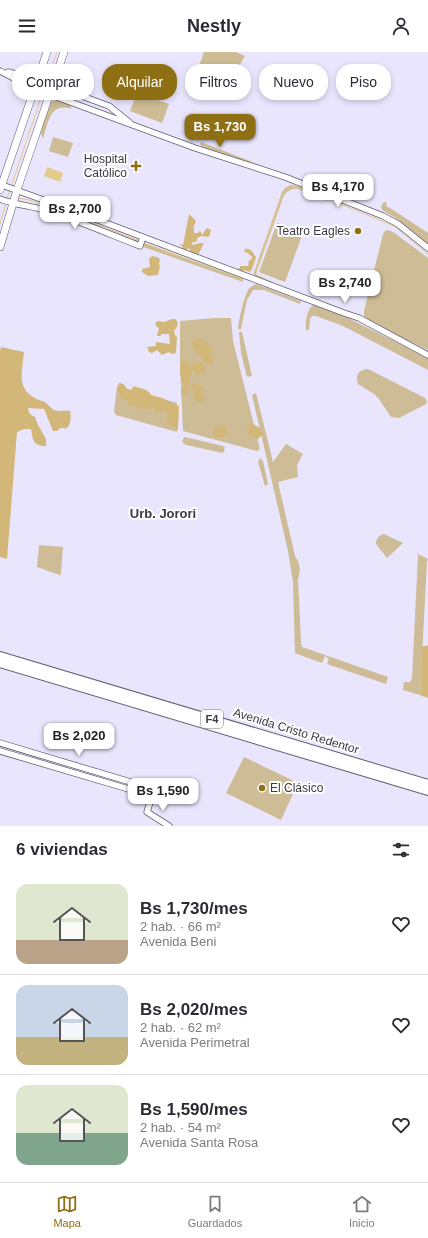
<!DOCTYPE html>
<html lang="es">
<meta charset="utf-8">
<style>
body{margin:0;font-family:Arial,sans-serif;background:#f7f7f7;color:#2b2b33;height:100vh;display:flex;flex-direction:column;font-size:15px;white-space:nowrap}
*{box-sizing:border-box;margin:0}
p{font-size:13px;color:#7c7c81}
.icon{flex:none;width:22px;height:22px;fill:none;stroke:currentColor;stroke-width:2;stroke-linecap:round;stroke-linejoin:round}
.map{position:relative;height:774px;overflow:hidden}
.details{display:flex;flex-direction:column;background:#fff;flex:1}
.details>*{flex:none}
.hud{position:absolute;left:12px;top:12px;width:404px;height:36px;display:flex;gap:8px}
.price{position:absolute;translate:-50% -34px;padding:0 9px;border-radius:8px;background:#fff;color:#222;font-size:13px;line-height:26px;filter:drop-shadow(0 1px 2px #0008)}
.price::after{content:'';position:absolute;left:50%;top:24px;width:12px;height:9px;margin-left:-6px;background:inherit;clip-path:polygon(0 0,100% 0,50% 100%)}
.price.active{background:#8f6f13;color:#fff}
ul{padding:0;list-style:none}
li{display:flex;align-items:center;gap:12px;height:100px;padding:0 16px}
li+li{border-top:1px solid #e1e1e2}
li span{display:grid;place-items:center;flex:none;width:112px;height:80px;border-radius:12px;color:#555}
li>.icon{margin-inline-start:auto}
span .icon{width:48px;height:48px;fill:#fffc;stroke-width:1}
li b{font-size:17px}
h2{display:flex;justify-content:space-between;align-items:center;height:48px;padding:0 16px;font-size:17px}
.pill{padding:0 14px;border-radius:16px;background:#fff;box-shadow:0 2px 6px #0003;font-size:14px;line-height:36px}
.pill.active{background:#8f6f13;color:#fff}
header{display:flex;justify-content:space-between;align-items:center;height:52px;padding:0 16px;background:#fff;font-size:18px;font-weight:700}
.tabs{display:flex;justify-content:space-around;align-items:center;height:56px;border-top:1px solid #e1e1e2;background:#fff;font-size:11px;color:#7c7c81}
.tabs a{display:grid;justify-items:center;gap:2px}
.tabs .active{color:#8f6f13}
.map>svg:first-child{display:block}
</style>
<header><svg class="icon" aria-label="menu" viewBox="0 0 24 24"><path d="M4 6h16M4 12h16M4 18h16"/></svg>Nestly<svg class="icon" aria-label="person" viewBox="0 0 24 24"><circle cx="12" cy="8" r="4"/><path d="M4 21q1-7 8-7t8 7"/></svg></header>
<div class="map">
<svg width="428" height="774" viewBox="0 0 428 774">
<rect width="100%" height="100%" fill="#e9e5fd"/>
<g fill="#cdbc95">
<path d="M204,0H236L245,4L224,40L194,28Z"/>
<path d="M137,41L169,52L162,71L130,59Z"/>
<path d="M54,48L71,53V57C50,50 48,71 43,87L40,79L51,50Z"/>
<path d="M53,85L73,91L68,105L49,99Z"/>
<path d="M201,90L250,109L282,123L208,97L201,94L200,92Z"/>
<path d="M291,133L297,134L330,147L328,149L298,137C291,136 288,139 284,143L256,222L276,232L254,224V220L282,140L285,136Z"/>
<path d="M384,150L387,151L386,154L390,156L428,181V192L394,165L382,158L381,154Z"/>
<path d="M277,171L303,181L285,230L259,220Z"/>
<path d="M387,178L393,180L428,206V298L364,267V259L382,186L384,180Z"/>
<path d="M133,187L243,227V230L132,191Z"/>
<path d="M256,232L301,249L300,252L264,238H253L247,248L241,277H238C239,266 243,248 248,238C250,235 252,234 256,232Z"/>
<path d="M314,252L348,266L428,306V318L343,274L316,264H312L310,267L309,278H306C305,270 307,257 314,252Z"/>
<path d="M214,266H231L233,289L260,397L257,399L183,379L180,314V269Z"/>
<path d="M239,280H242L252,324L247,325L241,301Z"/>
<path d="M368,317L425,346L427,350L426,352L399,366L391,365L379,347L374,342L358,332C355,323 358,318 368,317Z"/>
<path d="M117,334L177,351V380L116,363L114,360Z"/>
<path d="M256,341L273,410L286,392L303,402L297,413L298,425L278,430L295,504C300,511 301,518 298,527L301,590L302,595L388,625L386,632L327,612L329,607L325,604L322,611L295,601L293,530L288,499L252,343Z"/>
<path d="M184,385H185L223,394L225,395L224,399L223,401L186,393L182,390Z"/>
<path d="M260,406L263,409L268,432L265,434L258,410Z"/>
<path d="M384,482L403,491L387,506L376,492C376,487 379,483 384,482Z"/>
<path d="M39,493L63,495L61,522L60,523L37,515Z"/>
<path d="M416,501L428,507L427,509L420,643L403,638L404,630H410L412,626L418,503Z"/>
<path d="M244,705L298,731L281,768L226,741Z"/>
</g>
<g fill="#d2b779">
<path d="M189,162L196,169L193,176H194V181H198L199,179L201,180L202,183L207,176L211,178L209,185L201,184L197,186V189L191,191L193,193L200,191H204L198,203H195L194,201L191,200L189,196L186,198H184L180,192L183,193Z"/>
<path d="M245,197C252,196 252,201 256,205L253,215L250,220L244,218L242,220L236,217L240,216V214H248L249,208L252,207V205L248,201L244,200Z"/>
<path d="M152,204L157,205L160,207L159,212L160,215L158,223L148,224L142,220V217L150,215L149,207Z"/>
<path d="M172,267H175C180,271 177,275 174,279L175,283L177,285L176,301L171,302L169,300L162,303L157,298L152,301L149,300L147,295L156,294V290L170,292L169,282H161V284H157L159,276L157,275L155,272L157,269L164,270Z"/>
<path d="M200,287C206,288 210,294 213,299L210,303L214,308L213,311L209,313L205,311L203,308L204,305L200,304L192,294V291L195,288Z"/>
<path d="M1,295L24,300C22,323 15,339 42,349C47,350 50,356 54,358C59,360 65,358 70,359C71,363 71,373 67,376C66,377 62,376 60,376L57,379H53L44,357L28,356C29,361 30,363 35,365L38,373L46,387V394C33,394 33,388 31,377H24L17,380L7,507L0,505V299Z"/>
<path d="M182,309H187L191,315L194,311L200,309L205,315L206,319L201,322L197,323L191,317L192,324L189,326L190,337L186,339L185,345L181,343V339L185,333L181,329V326L183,324L180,323V314Z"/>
<path d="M119,331C123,331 125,333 127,337L131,338L134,334C140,337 148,336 151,343C158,345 167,346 171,352L179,354L178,378L167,371V364L168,361L163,358L157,361L153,355C148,358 146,359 140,355L138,357L134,353L129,354L127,348L122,347L120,341L118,340L117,337Z"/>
<path d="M195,331L203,336L202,342L205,346V348L201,350L195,349L193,344L195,341L191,335V332Z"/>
<path d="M253,372L260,376L263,382L258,387L251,384L247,381L248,374Z"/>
<path d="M221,373L225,374L227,377L226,383C221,386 218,386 213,383V379L216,374Z"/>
<path d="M428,593V646L420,643L422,595Z"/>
</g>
<path fill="#e5ca8c" d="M47,115L63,121L60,130L44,124Z"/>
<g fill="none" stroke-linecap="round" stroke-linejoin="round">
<g stroke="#e5ca8c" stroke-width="1">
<path d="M47,29L57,0"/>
<path d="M11,135L42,43"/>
<path d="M7,146L10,138"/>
<path d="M18,146L29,148L138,188"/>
<path d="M333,149L394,174L428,202"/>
<path d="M0,172L6,151"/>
<path d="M144,191L243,227"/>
<path d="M256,219L281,145C285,139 289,134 297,135L331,148"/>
</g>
<defs>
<g id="minor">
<path d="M0,19L35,37L195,96L285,125L383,164L398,172L428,196"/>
<path d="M8,20L38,28L109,54L130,71"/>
<path d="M2,133L74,159L344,261L359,266L428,303"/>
<path d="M0,147C16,153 32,154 48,159C79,169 109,182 140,194L143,185"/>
<path d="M0,691L154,737L147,760L169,774"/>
<path d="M0,699L152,744"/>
</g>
<g id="major">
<path d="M0,138L47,0"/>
<path d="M0,195L17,138L64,0"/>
</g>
<g id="highway">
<path d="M0,604L428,732"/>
<path d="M0,611L428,739"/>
</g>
</defs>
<use href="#minor" stroke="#605d71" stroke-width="7"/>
<use href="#major" stroke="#605d71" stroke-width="8"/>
<use href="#highway" stroke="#605d71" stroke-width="10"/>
<use href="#minor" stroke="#fff" stroke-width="5.5"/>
<use href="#major" stroke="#fff" stroke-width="7"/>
<use href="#highway" stroke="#fff" stroke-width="8"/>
</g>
<g fill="#8f6f13" stroke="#fff" stroke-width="1.5">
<path d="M134 108h4v4h4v4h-4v4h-4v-4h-4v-4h4z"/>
<circle cx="358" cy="179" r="4"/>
<circle cx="262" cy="736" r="4"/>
</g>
<g text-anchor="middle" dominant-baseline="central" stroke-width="4" stroke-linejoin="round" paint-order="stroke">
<rect fill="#fff" stroke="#76747b" stroke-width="1" x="201" y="658" width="22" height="18" rx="3"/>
<g font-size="11" font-weight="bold" fill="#3b3943">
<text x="212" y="667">F4</text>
</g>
<g font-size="12" fill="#3b3943" stroke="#fff" text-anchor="end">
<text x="127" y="107">Hospital<tspan x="127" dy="14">Católico</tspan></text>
<text x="350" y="179">Teatro Eagles</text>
<text x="270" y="736" text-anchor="start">El Clásico</text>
</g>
<g font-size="12" fill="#3b3943" stroke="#fff">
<text transform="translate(296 679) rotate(17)">Avenida Cristo Redentor</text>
</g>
<g font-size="13" font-weight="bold" fill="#3b3943" stroke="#fff">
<text x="163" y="461">Urb. Jorori</text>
</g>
</g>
</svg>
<b class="price active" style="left:220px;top:96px">Bs 1,730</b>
<b class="price" style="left:338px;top:156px">Bs 4,170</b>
<b class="price" style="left:75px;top:178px">Bs 2,700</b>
<b class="price" style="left:345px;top:252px">Bs 2,740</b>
<b class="price" style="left:79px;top:705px">Bs 2,020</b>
<b class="price" style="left:163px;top:760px">Bs 1,590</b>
<div class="hud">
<a class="pill">Comprar</a>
<a class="pill active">Alquilar</a>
<a class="pill">Filtros</a>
<a class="pill">Nuevo</a>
<a class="pill">Piso</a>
</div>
</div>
<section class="details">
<h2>6 viviendas<svg class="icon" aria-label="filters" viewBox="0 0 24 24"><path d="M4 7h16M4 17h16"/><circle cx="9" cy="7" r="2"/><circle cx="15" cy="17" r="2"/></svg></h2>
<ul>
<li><span style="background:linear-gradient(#dfe7d0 70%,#b9a48a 0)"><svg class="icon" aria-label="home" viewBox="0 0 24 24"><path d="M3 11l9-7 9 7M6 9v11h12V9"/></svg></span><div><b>Bs 1,730/mes</b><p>2 hab. · 66 m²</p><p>Avenida Beni</p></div><svg class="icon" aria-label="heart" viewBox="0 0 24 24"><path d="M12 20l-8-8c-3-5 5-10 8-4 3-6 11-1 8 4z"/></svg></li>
<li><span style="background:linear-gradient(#c9d6e8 65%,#c2b280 0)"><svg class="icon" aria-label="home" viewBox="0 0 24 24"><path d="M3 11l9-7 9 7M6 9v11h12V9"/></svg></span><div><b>Bs 2,020/mes</b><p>2 hab. · 62 m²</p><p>Avenida Perimetral</p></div><svg class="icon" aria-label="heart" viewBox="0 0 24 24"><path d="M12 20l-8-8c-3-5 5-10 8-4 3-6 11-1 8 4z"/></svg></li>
<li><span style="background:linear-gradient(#dfe7d0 60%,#7fa58c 0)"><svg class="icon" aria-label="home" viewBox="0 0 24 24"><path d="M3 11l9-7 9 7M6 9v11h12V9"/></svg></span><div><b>Bs 1,590/mes</b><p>2 hab. · 54 m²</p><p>Avenida Santa Rosa</p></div><svg class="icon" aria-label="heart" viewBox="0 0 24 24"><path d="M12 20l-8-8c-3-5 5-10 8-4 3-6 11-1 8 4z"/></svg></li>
</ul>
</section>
<nav class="tabs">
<a class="active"><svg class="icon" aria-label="map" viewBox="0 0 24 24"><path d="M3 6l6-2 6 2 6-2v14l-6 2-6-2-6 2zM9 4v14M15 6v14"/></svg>Mapa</a>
<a><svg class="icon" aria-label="saved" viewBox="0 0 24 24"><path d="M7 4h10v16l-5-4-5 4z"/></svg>Guardados</a>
<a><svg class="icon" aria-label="home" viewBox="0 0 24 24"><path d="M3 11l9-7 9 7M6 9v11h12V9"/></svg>Inicio</a>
</nav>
